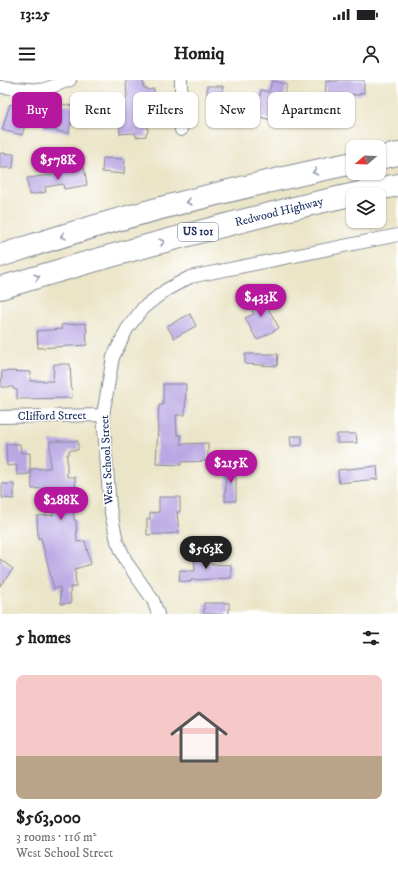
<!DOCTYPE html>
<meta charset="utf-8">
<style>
body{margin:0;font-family:"IM FELL DW Pica",serif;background:#f6f6f6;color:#202124;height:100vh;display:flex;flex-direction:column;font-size:15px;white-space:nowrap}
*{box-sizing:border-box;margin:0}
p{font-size:13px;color:#757577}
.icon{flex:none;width:22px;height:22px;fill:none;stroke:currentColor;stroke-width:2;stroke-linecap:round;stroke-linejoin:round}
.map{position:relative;height:534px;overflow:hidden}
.drawer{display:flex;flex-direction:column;background:#fff;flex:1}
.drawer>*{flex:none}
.guide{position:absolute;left:12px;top:12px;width:374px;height:36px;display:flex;gap:8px}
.needle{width:26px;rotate:251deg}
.controls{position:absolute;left:346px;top:60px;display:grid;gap:8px}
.controls a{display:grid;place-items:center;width:40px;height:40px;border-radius:8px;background:#fff;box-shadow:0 1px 3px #0004;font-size:20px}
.price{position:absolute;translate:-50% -34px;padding:0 9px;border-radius:14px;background:#b5179e;color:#fff;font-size:13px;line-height:26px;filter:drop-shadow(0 1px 2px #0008)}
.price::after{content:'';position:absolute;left:50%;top:24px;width:12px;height:9px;margin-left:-6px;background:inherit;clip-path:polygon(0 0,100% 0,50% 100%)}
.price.selected{background:#222;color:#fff}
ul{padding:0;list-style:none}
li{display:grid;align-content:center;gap:8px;height:212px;padding:0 16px}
li span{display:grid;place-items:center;height:124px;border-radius:8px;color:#555}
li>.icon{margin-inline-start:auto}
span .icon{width:72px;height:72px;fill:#fffc;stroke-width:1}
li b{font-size:17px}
h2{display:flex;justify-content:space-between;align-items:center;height:48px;padding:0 16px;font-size:17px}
.chip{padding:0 14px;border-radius:8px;background:#fff;box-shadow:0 1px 3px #0004;font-size:14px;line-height:36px}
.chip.selected{background:#b5179e;color:#fff}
.status{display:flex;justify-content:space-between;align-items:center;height:28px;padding:0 20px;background:#fff;direction:ltr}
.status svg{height:11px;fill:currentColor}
header{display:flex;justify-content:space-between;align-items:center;height:52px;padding:0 16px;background:#fff;font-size:18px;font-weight:700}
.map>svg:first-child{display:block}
</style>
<div class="status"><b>13:25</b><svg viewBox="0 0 49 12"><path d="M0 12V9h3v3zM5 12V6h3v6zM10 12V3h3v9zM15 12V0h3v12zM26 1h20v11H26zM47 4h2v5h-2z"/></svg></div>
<header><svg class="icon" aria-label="menu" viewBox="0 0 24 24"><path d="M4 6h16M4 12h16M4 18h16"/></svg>Homiq<svg class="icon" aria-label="person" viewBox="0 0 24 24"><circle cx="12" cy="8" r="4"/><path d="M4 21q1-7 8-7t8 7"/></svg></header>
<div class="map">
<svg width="398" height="534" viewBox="0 0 398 534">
<rect width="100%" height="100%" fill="#fff"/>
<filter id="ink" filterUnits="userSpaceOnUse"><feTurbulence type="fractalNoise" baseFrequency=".025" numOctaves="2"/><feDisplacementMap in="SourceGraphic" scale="8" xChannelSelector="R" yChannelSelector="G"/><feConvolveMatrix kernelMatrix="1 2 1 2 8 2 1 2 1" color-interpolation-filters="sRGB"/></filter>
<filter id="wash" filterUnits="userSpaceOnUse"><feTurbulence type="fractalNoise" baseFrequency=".012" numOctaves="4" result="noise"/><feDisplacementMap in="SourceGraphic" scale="16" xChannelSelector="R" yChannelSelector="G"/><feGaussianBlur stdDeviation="0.9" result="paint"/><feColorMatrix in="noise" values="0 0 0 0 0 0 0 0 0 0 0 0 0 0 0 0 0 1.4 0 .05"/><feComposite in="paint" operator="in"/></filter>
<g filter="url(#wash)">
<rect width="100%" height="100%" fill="#ebe5c8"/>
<g id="blocks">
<g fill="#b9a7e3">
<path d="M126,0H143L144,8H147V10L154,9L155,22L146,23L148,52L146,53V56L136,57L135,53L120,54L119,28H121V19H127Z"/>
<path d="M337,0H364V13H360V15L339,14V18L325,17L326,1H337Z"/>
<path d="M272,1L287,4L284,17L281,16L275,41L256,36L261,10L269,12Z"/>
<path d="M207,6H223V18H231V45H212L210,20H207Z"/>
<path d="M80,16H93V18H100L101,42H71L69,53L43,49L46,32L59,33L61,24L80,27Z"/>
<path d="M10,24L21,28V30L29,33L22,55L2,50Z"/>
<path d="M0,73L14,74L13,88H0Z"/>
<path d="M103,78L125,79L124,94L102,92Z"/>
<path d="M84,87L87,105L64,109L63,104L45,107L46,112L29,115L27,98L61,94V92Z"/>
<path d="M260,213L279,248L257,260L245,238L254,234L246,220Z"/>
<path d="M190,234L196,246L174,258L167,246Z"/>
<path d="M86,243L87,265L38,268L37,251L62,249L61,245Z"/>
<path d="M245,274H278L277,286L245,284Z"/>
<path d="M54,284H70L72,318L17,319V310L13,309V307H1L2,291L31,292L30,301H53Z"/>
<path d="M163,304H186L185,335H176L177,355H181V364L208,363V381L181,382V385L156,384L159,325H163Z"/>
<path d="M337,354H356L357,363H337Z"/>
<path d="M290,356H302V365L291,366Z"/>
<path d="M50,361H78V370H69V374H67V397H75L76,420H73L74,440H76L77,462L85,461L91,484L75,489L76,507H70L71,523L61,524L60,507L54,509L41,458H38L37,436L53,435L51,408L32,409L31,389L50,388Z"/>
<path d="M6,364H20L21,373H30V394L17,395V385L7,386Z"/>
<path d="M377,386L378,399L339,403L338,390Z"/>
<path d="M236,387V421H225V411H226L225,388Z"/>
<path d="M2,404H14V419L2,418Z"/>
<path d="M159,417H180V432H177L179,453L147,455V439H150V433L159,432Z"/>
<path d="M201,471H210V484L231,485V498L191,500V502L179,501L180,490L195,491L194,475L201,474Z"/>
<path d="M0,479L13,489L0,506Z"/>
<rect x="204" y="523" width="25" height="11"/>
</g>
</g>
</g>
<g filter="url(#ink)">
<use href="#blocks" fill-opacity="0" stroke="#838a93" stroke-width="1"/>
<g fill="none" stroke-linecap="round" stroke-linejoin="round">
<defs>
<g id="minor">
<path d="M0,7L42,10L70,0"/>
<path d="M181,50V0"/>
<path d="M0,337L103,335"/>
<path d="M158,534L153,520L127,483L117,461L110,428L103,335L113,277L127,249L143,228L166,210L190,197L398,155"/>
</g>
<g id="motorway">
<path d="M379,78L398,74"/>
<path d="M0,176C115,137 234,108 353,83"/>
<path d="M0,208C131,169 264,132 398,105"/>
</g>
</defs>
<use href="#minor" stroke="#838a93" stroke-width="14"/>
<use href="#motorway" stroke="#838a93" stroke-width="24"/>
<use href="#minor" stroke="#fff" stroke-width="12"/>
<use href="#motorway" stroke="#fff" stroke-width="22"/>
</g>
<defs><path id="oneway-chevron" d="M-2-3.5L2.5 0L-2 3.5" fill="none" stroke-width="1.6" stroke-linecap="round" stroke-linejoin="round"/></defs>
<g stroke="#8d97ae">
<use href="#oneway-chevron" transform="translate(315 92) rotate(167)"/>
<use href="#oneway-chevron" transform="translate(189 122) rotate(166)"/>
<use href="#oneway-chevron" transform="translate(63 156) rotate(164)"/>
<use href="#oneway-chevron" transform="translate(162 162) rotate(-15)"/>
<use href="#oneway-chevron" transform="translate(37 197) rotate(-17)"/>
</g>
</g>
<g text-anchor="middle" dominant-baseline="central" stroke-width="3" stroke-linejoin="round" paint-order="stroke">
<rect fill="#fff" stroke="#5f6d8e" stroke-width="1" x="178" y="143" width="40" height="18" rx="3"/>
<g font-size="11" font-weight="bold" fill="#1b2f5e">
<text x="198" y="152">US 101</text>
</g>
<g font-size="12" fill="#1b2f5e" stroke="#fff">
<text transform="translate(279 132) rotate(-14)">Redwood Highway</text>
<text transform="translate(52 336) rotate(-1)">Clifford Street</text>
<text transform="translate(107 380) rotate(-93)">West School Street</text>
</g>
</g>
</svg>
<div class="controls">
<a><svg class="needle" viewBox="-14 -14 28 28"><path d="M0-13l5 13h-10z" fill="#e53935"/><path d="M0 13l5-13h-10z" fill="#757577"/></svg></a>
<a><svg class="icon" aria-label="layers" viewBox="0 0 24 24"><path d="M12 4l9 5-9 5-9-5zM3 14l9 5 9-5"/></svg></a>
</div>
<b class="price" style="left:58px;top:101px">$578K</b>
<b class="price" style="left:261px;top:238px">$433K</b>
<b class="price" style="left:231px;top:404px">$215K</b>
<b class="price" style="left:61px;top:441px">$288K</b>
<b class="price selected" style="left:206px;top:490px">$563K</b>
<div class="guide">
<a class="chip selected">Buy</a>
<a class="chip">Rent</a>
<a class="chip">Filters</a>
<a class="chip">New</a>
<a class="chip">Apartment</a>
</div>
</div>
<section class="drawer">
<h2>5 homes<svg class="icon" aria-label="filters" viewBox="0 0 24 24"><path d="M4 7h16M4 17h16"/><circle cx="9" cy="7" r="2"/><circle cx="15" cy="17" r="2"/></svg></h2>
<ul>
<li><span style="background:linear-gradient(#f6c9c9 65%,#b9a48a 0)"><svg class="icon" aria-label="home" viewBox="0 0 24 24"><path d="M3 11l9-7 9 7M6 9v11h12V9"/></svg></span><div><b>$563,000</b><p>3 rooms · 116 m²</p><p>West School Street</p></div></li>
</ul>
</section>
